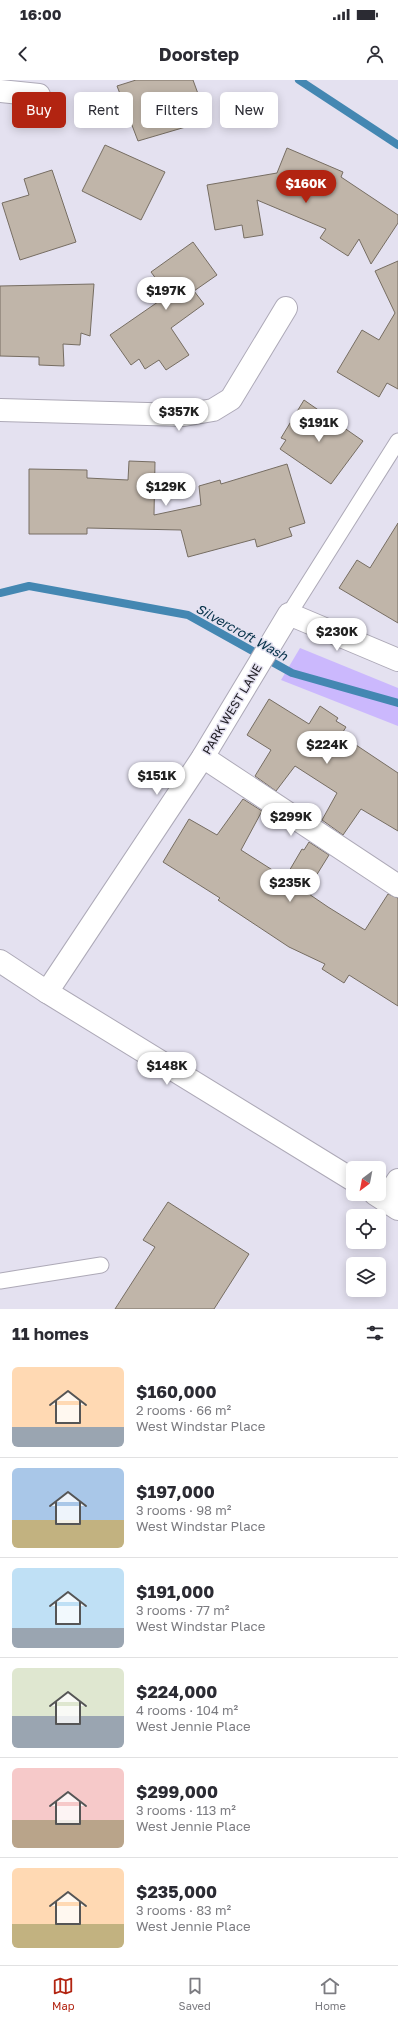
<!DOCTYPE html>
<meta charset="utf-8">
<style>
body{margin:0;font-family:"Golos Text",sans-serif;background:#f2f2f3;color:#2b2b33;height:100vh;display:flex;flex-direction:column;font-size:15px;white-space:nowrap}
*{box-sizing:border-box;margin:0}
p{font-size:13px;color:#7c7c81}
.icon{flex:none;width:22px;height:22px;fill:none;stroke:currentColor;stroke-width:2;stroke-linecap:round;stroke-linejoin:round}
.map{position:relative;height:1229px;overflow:hidden}
.panel{display:flex;flex-direction:column;background:#fff;flex:1}
.panel>*{flex:none}
.banner{position:absolute;left:12px;top:12px;width:374px;height:36px;display:flex;gap:8px}
.needle{width:26px;rotate:212deg}
.buttons{position:absolute;left:346px;top:1081px;display:grid;gap:8px}
.buttons a{display:grid;place-items:center;width:40px;height:40px;border-radius:6px;background:#fff;box-shadow:0 2px 10px #0003;font-size:20px}
.price{position:absolute;translate:-50% -34px;padding:0 9px;border-radius:14px;background:#fff;color:#222;font-size:13px;line-height:26px;filter:drop-shadow(0 1px 2px #0008)}
.price::after{content:'';position:absolute;left:50%;top:24px;width:12px;height:9px;margin-left:-6px;background:inherit;clip-path:polygon(0 0,100% 0,50% 100%)}
.price.active{background:#b22411;color:#fff}
ul{padding:0;list-style:none}
li{display:flex;align-items:center;gap:12px;height:100px;padding:0 12px}
li+li{border-top:1px solid #e1e1e2}
li span{display:grid;place-items:center;flex:none;width:112px;height:80px;border-radius:6px;color:#555}
li>.icon{margin-inline-start:auto}
span .icon{width:48px;height:48px;fill:#fffc;stroke-width:1}
li b{font-size:17px}
h2{display:flex;justify-content:space-between;align-items:center;height:48px;padding:0 12px;font-size:17px}
.tag{padding:0 14px;border-radius:6px;background:#fff;box-shadow:0 2px 10px #0003;font-size:14px;line-height:36px}
.tag.active{background:#b22411;color:#fff}
.status{display:flex;justify-content:space-between;align-items:center;height:28px;padding:0 20px;background:#fff;direction:ltr}
.status svg{height:11px;fill:currentColor}
header{display:flex;justify-content:space-between;align-items:center;height:52px;padding:0 12px;background:#fff;font-size:18px;font-weight:700}
.dock{display:flex;justify-content:space-around;align-items:center;height:56px;border-top:1px solid #e1e1e2;background:#fff;font-size:11px;color:#7c7c81}
.dock a{display:grid;justify-items:center;gap:2px}
.dock .active{color:#b22411}
.map>svg:first-child{display:block}
</style>
<div class="status"><b>16:00</b><svg viewBox="0 0 49 12"><path d="M0 12V9h3v3zM5 12V6h3v6zM10 12V3h3v9zM15 12V0h3v12zM26 1h20v11H26zM47 4h2v5h-2z"/></svg></div>
<header><svg class="icon" aria-label="back" viewBox="0 0 24 24"><path d="M15 5l-7 7 7 7"/></svg>Doorstep<svg class="icon" aria-label="person" viewBox="0 0 24 24"><circle cx="12" cy="8" r="4"/><path d="M4 21q1-7 8-7t8 7"/></svg></header>
<div class="map">
<svg width="398" height="1229" viewBox="0 0 398 1229">
<rect width="100%" height="100%" fill="#e4e1f0"/>
<path fill="#cbb8fd" d="M300,568L398,608V646L281,600Z"/>
<g fill="none" stroke-linecap="round" stroke-linejoin="round">
<g stroke="#4487b2" stroke-width="8">
<path d="M299,0L398,65"/>
<path d="M0,513L29,506L188,535L292,593L398,623"/>
</g>
</g>
<g fill="#c0b5a9" stroke="#766d62">
<path d="M136,0H193L201,22L189,46L138,61L117,6Z"/>
<path d="M105,65L165,92L141,140L82,111Z"/>
<path d="M287,68L343,92L341,97L398,135V143L371,184L359,159L348,176L320,158L326,149L257,120L263,155L244,158L242,145L215,150L207,105L277,93Z"/>
<path d="M52,90L76,162L20,180L2,123L29,115L24,99Z"/>
<path d="M193,162L217,195L194,211L204,224L171,248L189,275L166,290L159,280L145,289L139,279L131,285L110,255L168,215L151,192Z"/>
<path d="M398,181V309L387,303L379,317L337,292L362,250L379,260L395,233L375,191Z"/>
<path d="M94,204L90,256L81,253L80,265L63,264L64,286L39,285V277L0,276V206Z"/>
<path d="M304,320L363,361L331,404L280,369L286,360L281,358Z"/>
<path d="M129,381L155,382L154,435L201,425L199,406L220,400L221,404L287,384L305,443L289,448L292,456L257,467L255,459L188,477L181,450L87,448V454H29V389L87,390V398L128,400Z"/>
<path d="M398,443V543L339,508L357,480L370,488Z"/>
<path d="M269,619L309,644L320,626L338,638L336,641L346,647L341,655L398,693V751L361,729L343,755L322,740L337,713L295,686L276,711L255,696L271,670L247,655Z"/>
<path d="M243,719L262,731L241,770L285,798L302,769L304,770L309,762L329,775L306,812L328,827L365,850L388,814L398,818V926L349,895L344,903L322,889L325,884L289,867L218,820L220,818L163,782L189,739L217,755Z"/>
<path d="M168,1122L249,1174L214,1229H115L155,1167L143,1160Z"/>
</g>
<g fill="none" stroke-linecap="round" stroke-linejoin="round">
<defs>
<g id="service">
<path d="M289,534L398,361"/>
<path d="M0,1201L101,1185"/>
</g>
<g id="minor">
<path d="M0,11L39,15"/>
<path d="M0,330L184,335L213,330L231,319L286,228"/>
<path d="M203,677L398,806"/>
<path d="M47,912L203,677L289,534L398,580"/>
<path d="M385,1120L398,1100"/>
</g>
<g id="tertiary">
<path d="M0,881L47,912L353,1100"/>
<path d="M375,1114L398,1129"/>
</g>
</defs>
<use href="#service" stroke="#ada9b7" stroke-width="17"/>
<use href="#minor" stroke="#ada9b7" stroke-width="24"/>
<use href="#tertiary" stroke="#ada9b7" stroke-width="24"/>
<use href="#service" stroke="#fff" stroke-width="15"/>
<use href="#minor" stroke="#fff" stroke-width="22"/>
<use href="#tertiary" stroke="#fff" stroke-width="22"/>
</g>
<g text-anchor="middle" dominant-baseline="central" stroke-width="3" stroke-linejoin="round" paint-order="stroke">
<g font-size="12" fill="#242228" stroke="#e4e1f0">
<text transform="translate(232 629) rotate(-59)">PARK WEST LANE</text>
</g>
<g font-size="13" font-style="italic" fill="#07324a" stroke="#e4e1f0">
<text transform="translate(242 552) rotate(29)">Silvercroft Wash</text>
</g>
</g>
</svg>
<div class="buttons">
<a><svg class="needle" viewBox="-14 -14 28 28"><path d="M0-13l5 13h-10z" fill="#e53935"/><path d="M0 13l5-13h-10z" fill="#7c7c81"/></svg></a>
<a><svg class="icon" aria-label="locate" viewBox="0 0 24 24"><circle cx="12" cy="12" r="6"/><path d="M12 2v4M12 18v4M2 12h4M18 12h4"/></svg></a>
<a><svg class="icon" aria-label="layers" viewBox="0 0 24 24"><path d="M12 4l9 5-9 5-9-5zM3 14l9 5 9-5"/></svg></a>
</div>
<b class="price active" style="left:306px;top:124px">$160K</b>
<b class="price" style="left:166px;top:231px">$197K</b>
<b class="price" style="left:179px;top:352px">$357K</b>
<b class="price" style="left:319px;top:363px">$191K</b>
<b class="price" style="left:166px;top:427px">$129K</b>
<b class="price" style="left:337px;top:572px">$230K</b>
<b class="price" style="left:327px;top:685px">$224K</b>
<b class="price" style="left:157px;top:716px">$151K</b>
<b class="price" style="left:291px;top:757px">$299K</b>
<b class="price" style="left:290px;top:823px">$235K</b>
<b class="price" style="left:167px;top:1006px">$148K</b>
<div class="banner">
<a class="tag active">Buy</a>
<a class="tag">Rent</a>
<a class="tag">Filters</a>
<a class="tag">New</a>
</div>
</div>
<section class="panel">
<h2>11 homes<svg class="icon" aria-label="filters" viewBox="0 0 24 24"><path d="M4 7h16M4 17h16"/><circle cx="9" cy="7" r="2"/><circle cx="15" cy="17" r="2"/></svg></h2>
<ul>
<li><span style="background:linear-gradient(#ffd9b3 75%,#9aa5b1 0)"><svg class="icon" aria-label="home" viewBox="0 0 24 24"><path d="M3 11l9-7 9 7M6 9v11h12V9"/></svg></span><div><b>$160,000</b><p>2 rooms · 66 m²</p><p>West Windstar Place</p></div></li>
<li><span style="background:linear-gradient(#a9c7e8 65%,#c2b280 0)"><svg class="icon" aria-label="home" viewBox="0 0 24 24"><path d="M3 11l9-7 9 7M6 9v11h12V9"/></svg></span><div><b>$197,000</b><p>3 rooms · 98 m²</p><p>West Windstar Place</p></div></li>
<li><span style="background:linear-gradient(#bfe0f5 75%,#9aa5b1 0)"><svg class="icon" aria-label="home" viewBox="0 0 24 24"><path d="M3 11l9-7 9 7M6 9v11h12V9"/></svg></span><div><b>$191,000</b><p>3 rooms · 77 m²</p><p>West Windstar Place</p></div></li>
<li><span style="background:linear-gradient(#dfe7d0 60%,#9aa5b1 0)"><svg class="icon" aria-label="home" viewBox="0 0 24 24"><path d="M3 11l9-7 9 7M6 9v11h12V9"/></svg></span><div><b>$224,000</b><p>4 rooms · 104 m²</p><p>West Jennie Place</p></div></li>
<li><span style="background:linear-gradient(#f6c9c9 65%,#b9a48a 0)"><svg class="icon" aria-label="home" viewBox="0 0 24 24"><path d="M3 11l9-7 9 7M6 9v11h12V9"/></svg></span><div><b>$299,000</b><p>3 rooms · 113 m²</p><p>West Jennie Place</p></div></li>
<li><span style="background:linear-gradient(#ffd9b3 70%,#c2b280 0)"><svg class="icon" aria-label="home" viewBox="0 0 24 24"><path d="M3 11l9-7 9 7M6 9v11h12V9"/></svg></span><div><b>$235,000</b><p>3 rooms · 83 m²</p><p>West Jennie Place</p></div></li>
</ul>
</section>
<nav class="dock">
<a class="active"><svg class="icon" aria-label="map" viewBox="0 0 24 24"><path d="M3 6l6-2 6 2 6-2v14l-6 2-6-2-6 2zM9 4v14M15 6v14"/></svg>Map</a>
<a><svg class="icon" aria-label="saved" viewBox="0 0 24 24"><path d="M7 4h10v16l-5-4-5 4z"/></svg>Saved</a>
<a><svg class="icon" aria-label="home" viewBox="0 0 24 24"><path d="M3 11l9-7 9 7M6 9v11h12V9"/></svg>Home</a>
</nav>
